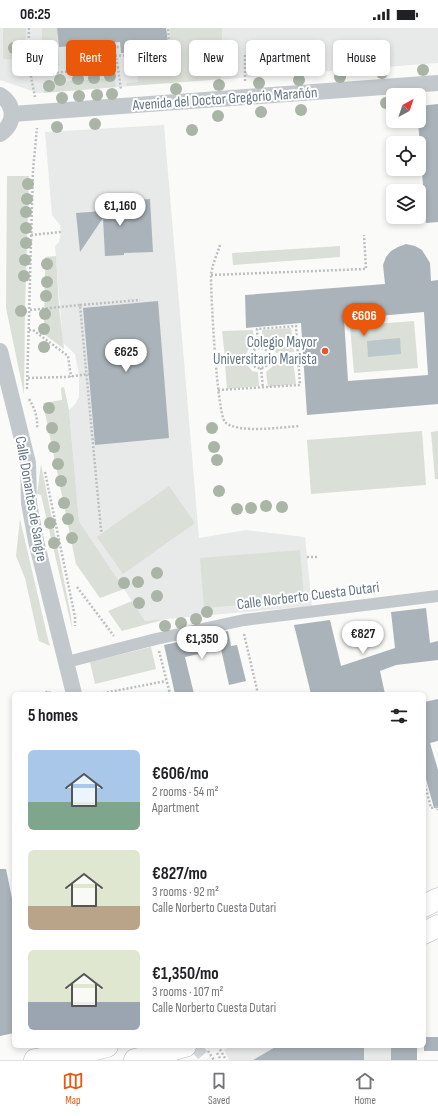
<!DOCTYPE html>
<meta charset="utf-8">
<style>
body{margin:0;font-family:"Sofia Sans Condensed",sans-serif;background:#f6f6f6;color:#202124;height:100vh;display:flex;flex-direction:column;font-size:15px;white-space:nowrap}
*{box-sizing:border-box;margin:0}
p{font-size:13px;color:#757577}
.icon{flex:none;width:22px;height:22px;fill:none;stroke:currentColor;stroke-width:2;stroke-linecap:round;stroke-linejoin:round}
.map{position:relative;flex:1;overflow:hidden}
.sheet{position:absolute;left:12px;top:664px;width:414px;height:356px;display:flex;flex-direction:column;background:#fff;border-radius:6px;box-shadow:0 2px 6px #0003}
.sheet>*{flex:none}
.banner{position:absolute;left:12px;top:12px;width:414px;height:36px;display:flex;gap:8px}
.needle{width:26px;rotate:40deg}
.tools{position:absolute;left:386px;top:60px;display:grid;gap:8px}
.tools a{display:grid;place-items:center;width:40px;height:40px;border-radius:6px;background:#fff;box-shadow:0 2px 6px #0003;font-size:20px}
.price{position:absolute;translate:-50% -34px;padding:0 9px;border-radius:14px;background:#fff;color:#222;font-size:13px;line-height:26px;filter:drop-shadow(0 1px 2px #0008)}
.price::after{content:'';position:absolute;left:50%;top:24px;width:12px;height:9px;margin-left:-6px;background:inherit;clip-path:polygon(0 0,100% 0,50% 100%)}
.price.active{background:#ea580c;color:#fff}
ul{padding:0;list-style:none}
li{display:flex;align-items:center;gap:12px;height:100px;padding:0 16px}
li span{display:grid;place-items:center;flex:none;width:112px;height:80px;border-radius:6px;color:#555}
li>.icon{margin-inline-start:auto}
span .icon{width:48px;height:48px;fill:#fffc;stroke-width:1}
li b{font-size:17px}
h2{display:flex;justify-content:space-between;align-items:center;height:48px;padding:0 16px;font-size:17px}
.chip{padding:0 14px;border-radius:6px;background:#fff;box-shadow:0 2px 6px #0003;font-size:14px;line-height:36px}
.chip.active{background:#ea580c;color:#fff}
.status{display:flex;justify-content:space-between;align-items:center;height:28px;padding:0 20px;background:#fff;direction:ltr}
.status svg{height:11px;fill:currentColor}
.dock{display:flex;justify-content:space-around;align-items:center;height:56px;border-top:1px solid #e0e0e0;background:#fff;font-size:11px;color:#757577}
.dock a{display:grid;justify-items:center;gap:2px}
.dock .active{color:#ea580c}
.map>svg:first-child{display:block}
</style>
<div class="status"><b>06:25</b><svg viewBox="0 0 49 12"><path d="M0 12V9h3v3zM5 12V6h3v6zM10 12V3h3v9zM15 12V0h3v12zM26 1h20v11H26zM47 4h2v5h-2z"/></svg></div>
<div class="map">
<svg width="438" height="1032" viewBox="0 0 438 1032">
<rect width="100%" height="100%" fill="#fafaf8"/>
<g fill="#e8e9e9">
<path d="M0,0H438V35L38,65L0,52Z"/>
<path d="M164,97L199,510L246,502L305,509L312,578L145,593L79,493L69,382L76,375L79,369V347L75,326L63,315L55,218L59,214L61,204L60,197L52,187L45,104Z"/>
<path d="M231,1018H391V1032H229L224,1022Z"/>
</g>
<g fill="#dadfd7">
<path d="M3,0H26L25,31H3Z"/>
<path d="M42,0H57L59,38L42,36Z"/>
<path d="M170,0H222L221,51L127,58L126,55L138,54L136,28L171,25Z"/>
<path d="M115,50L116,59L44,65L43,55Z"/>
<path d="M7,148H29L25,281L24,366L6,280Z"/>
<path d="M340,218V229L233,237L232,225Z"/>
<path d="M56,228L59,279L64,321L44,306L45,229Z"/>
<path d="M414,293L418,340L354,345L350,298Z"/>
<path d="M291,300L294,324L276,325L270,318L262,317V302Z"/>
<path d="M253,302L254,315L248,322L245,328L225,329L222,303Z"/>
<path d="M275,332H293L296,356L268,359L266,344L272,339Z"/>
<path d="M246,335L252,343L258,344L259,358L227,361L225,336Z"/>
<path d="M64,359L69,382L79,493L124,561L100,570L76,536L43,375L62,372L61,360Z"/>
<path d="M422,403L426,457L311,466L307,412Z"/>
<path d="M438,403V451H435L431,404Z"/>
<path d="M41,436L71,588L72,600L41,467L37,466Z"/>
<path d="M169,458L195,495L123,546L97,509Z"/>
<path d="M20,491L48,611L50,618L39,613L25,550L16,528Z"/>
<path d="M300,522L304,572L204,580L200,530Z"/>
<path d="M132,573L145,593L166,591L122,603L108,583Z"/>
<path d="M151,619L156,641L95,656L90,634Z"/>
</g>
<path fill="#bbc7cb" d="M400,310L401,326L368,329L367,313Z"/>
<g fill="#aab3b9" fill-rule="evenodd">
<path d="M57,0H166L169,22L121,25L120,14L59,19Z"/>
<path d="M438,76V194L426,195L418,93L419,78Z"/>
<path d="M150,171L153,224L124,225V227L105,228L103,190L80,224L76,185L103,183L102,175Z"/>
<path d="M406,216L415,218L422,222L430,235L431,253L438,252V376L307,387L301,295L246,300L245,267L385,256L383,237L386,229L391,223L398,219ZM424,284L428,347L348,353L344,291Z"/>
<path d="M158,273L169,410L95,417L83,280Z"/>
<path d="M426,580L430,615L438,613V632L396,637L380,643L385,666H311L294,597L330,592L341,638L395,620L391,584Z"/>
<path d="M228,603L231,618L237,617L246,653L229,657L221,621L185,629L194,666H175L164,617Z"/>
<path d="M438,671V713L430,715L438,742V780H434L424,744V674Z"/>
<path d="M0,841H6L14,880V1005L0,1008Z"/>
<rect x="424" y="1009" width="14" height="14"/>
<path d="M277,1018H364V1032H253Z"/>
<rect x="391" y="1018" width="26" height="14"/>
</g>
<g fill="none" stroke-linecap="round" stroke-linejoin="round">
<path stroke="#d5d9db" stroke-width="12" stroke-dasharray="12 6" stroke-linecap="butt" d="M195,1018L207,1032"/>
<defs>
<g id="trunk">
<path d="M424,878L438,871"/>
<path d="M424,905L438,898"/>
<path d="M35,1032L92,1022L107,1018"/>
<path d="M135,1032L185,1018"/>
</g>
</defs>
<use href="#trunk" stroke="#b4b9bd" stroke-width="23"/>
<g stroke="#bbbfc2" stroke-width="2.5" stroke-dasharray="2 2" stroke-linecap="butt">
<path d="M29,0L28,34L35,69"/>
<path d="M245,27V53"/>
<path d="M115,28L170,24L168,0"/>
<path d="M118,40L114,19H120"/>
<path d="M37,46L118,40L121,62"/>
<path d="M31,207L61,204"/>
<path d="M220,217C217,227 211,239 211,249C211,268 217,386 225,394C237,406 284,399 300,398"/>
<path d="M211,247L366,241L364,207"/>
<path d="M80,277L140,272"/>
<path d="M30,282L80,277L101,502L103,505"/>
<path d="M29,302H33L68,328L71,349"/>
<circle cx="260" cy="330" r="10"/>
<path d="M270,329L298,327"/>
<path d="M216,333L249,331"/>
<path d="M261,340L263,360"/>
<path d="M28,350L66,349L89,346"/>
<path d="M27,361L33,142L37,100"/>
<path d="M218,362L300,357L296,298L257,301L258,320"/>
<path d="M29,371C35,381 38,389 37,401"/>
<path d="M45,444L75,589V598"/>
<path d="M307,529H318"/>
<path d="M77,559L114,608"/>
<path d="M244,606L258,666"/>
<path d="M159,623L170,666"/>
<path d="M42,666L49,663L50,666"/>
<path d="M99,666L166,653"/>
<path d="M424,753L431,780L437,779L438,782"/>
<path d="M218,1018L226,1032"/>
<path d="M208,1023L214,1032"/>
<path d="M217,1025L221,1032"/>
</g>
<path stroke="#c3c8cc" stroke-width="12" d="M67,634L156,611L244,592L438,568"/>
<g stroke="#c3c8cc" stroke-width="16">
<path d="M0,67C16,77 15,96 0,106"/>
<path d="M12,86L438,55"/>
<path d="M0,323L28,435L29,475L36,513L74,666"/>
</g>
<use href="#trunk" stroke="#fff" stroke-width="22"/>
</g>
<g fill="#aab4a7">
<circle cx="14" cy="20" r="6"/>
<circle cx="22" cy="41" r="6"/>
<circle cx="423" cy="42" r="6"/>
<circle cx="382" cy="45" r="6"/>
<circle cx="110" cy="48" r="6"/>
<circle cx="340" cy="49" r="6"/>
<circle cx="94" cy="50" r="6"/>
<circle cx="78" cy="51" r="6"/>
<circle cx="60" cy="52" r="6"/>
<circle cx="299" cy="52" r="6"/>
<circle cx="259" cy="55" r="6"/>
<circle cx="219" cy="57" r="6"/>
<circle cx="49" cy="58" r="6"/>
<circle cx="176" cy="61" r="6"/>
<circle cx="112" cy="66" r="6"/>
<circle cx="97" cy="67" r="6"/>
<circle cx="79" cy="68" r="6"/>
<circle cx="62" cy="70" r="6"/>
<circle cx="386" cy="75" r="6"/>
<circle cx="301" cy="82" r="6"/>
<circle cx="261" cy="84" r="6"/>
<circle cx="218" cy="88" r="6"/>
<circle cx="95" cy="96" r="6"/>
<circle cx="57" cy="99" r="6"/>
<circle cx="192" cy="102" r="6"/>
<circle cx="28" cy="156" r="6"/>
<circle cx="27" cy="171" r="6"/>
<circle cx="26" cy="184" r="6"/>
<circle cx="26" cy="200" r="6"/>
<circle cx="26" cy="215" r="6"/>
<circle cx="25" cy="232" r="6"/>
<circle cx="47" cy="236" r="6"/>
<circle cx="24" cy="248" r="6"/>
<circle cx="47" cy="254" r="6"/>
<circle cx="46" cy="268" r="6"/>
<circle cx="21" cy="283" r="6"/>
<circle cx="45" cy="286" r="6"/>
<circle cx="44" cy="301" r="6"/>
<circle cx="44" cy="319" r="6"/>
<circle cx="49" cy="380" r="6"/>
<circle cx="52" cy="400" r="6"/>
<circle cx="212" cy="400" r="6"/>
<circle cx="54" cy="419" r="6"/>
<circle cx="214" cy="419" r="6"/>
<circle cx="217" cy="432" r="6"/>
<circle cx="58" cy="436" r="6"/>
<circle cx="61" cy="453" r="6"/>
<circle cx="219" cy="463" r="6"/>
<circle cx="64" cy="475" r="6"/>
<circle cx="266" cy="478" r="6"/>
<circle cx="282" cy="479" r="6"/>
<circle cx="251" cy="480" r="6"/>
<circle cx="237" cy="481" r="6"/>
<circle cx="68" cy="491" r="6"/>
<circle cx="50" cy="495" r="6"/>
<circle cx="72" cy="510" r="6"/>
<circle cx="54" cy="515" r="6"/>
<circle cx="157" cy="545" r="6"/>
<circle cx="138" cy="554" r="6"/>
<circle cx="124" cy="555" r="6"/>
<circle cx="157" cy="568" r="6"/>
<circle cx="139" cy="575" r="6"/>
<circle cx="207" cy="584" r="6"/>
<circle cx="196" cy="591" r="6"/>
<circle cx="181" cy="595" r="6"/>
<circle cx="165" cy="598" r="6"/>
</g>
<circle fill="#e4572e" stroke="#fff" stroke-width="1.5" cx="325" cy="323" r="4"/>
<g text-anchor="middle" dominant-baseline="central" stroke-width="4" stroke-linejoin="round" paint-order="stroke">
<g font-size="15" fill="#657683" stroke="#fff">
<text transform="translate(225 71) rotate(-4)">Avenida del Doctor Gregorio Marañón</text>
<text transform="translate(31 471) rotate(80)">Calle Donantes de Sangre</text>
<text transform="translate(308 568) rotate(-7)">Calle Norberto Cuesta Dutari</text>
</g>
<g font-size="15" fill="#657683" stroke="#fff" text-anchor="end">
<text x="317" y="314">Colegio Mayor<tspan x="317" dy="17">Universitario Marista</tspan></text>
</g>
</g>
</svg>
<div class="tools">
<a><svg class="needle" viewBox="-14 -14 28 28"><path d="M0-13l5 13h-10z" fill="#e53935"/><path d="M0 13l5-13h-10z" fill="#757577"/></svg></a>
<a><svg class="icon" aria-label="locate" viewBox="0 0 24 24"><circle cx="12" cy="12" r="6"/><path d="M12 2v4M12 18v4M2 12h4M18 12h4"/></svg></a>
<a><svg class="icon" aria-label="layers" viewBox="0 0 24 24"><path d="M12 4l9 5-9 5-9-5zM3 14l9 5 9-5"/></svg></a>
</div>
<b class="price" style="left:120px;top:199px">€1,160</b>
<b class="price active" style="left:364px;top:309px">€606</b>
<b class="price" style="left:126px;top:345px">€625</b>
<b class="price" style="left:363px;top:627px">€827</b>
<b class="price" style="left:202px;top:632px">€1,350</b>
<div class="banner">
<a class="chip">Buy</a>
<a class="chip active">Rent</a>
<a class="chip">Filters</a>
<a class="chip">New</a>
<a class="chip">Apartment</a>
<a class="chip">House</a>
</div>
<section class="sheet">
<h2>5 homes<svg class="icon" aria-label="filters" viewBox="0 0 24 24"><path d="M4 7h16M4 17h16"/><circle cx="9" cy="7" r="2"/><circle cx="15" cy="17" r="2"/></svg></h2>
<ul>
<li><span style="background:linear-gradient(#a9c7e8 65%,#7fa58c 0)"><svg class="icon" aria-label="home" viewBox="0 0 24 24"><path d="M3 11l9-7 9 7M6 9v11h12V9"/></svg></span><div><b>€606/mo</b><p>2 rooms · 54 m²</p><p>Apartment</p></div></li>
<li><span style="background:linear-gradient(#dfe7d0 70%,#b9a48a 0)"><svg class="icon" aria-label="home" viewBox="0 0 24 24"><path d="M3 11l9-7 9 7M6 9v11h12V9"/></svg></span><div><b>€827/mo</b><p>3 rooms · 92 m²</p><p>Calle Norberto Cuesta Dutari</p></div></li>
<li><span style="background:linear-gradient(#dfe7d0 65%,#9aa5b1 0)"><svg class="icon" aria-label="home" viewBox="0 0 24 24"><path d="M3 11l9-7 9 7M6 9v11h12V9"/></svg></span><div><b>€1,350/mo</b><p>3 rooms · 107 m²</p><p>Calle Norberto Cuesta Dutari</p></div></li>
</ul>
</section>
</div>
<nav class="dock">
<a class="active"><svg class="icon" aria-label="map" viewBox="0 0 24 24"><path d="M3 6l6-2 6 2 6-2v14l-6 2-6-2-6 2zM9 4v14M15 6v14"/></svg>Map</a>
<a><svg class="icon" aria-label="saved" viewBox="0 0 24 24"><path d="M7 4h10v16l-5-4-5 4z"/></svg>Saved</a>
<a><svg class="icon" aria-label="home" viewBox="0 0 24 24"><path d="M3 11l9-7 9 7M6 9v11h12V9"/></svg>Home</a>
</nav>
